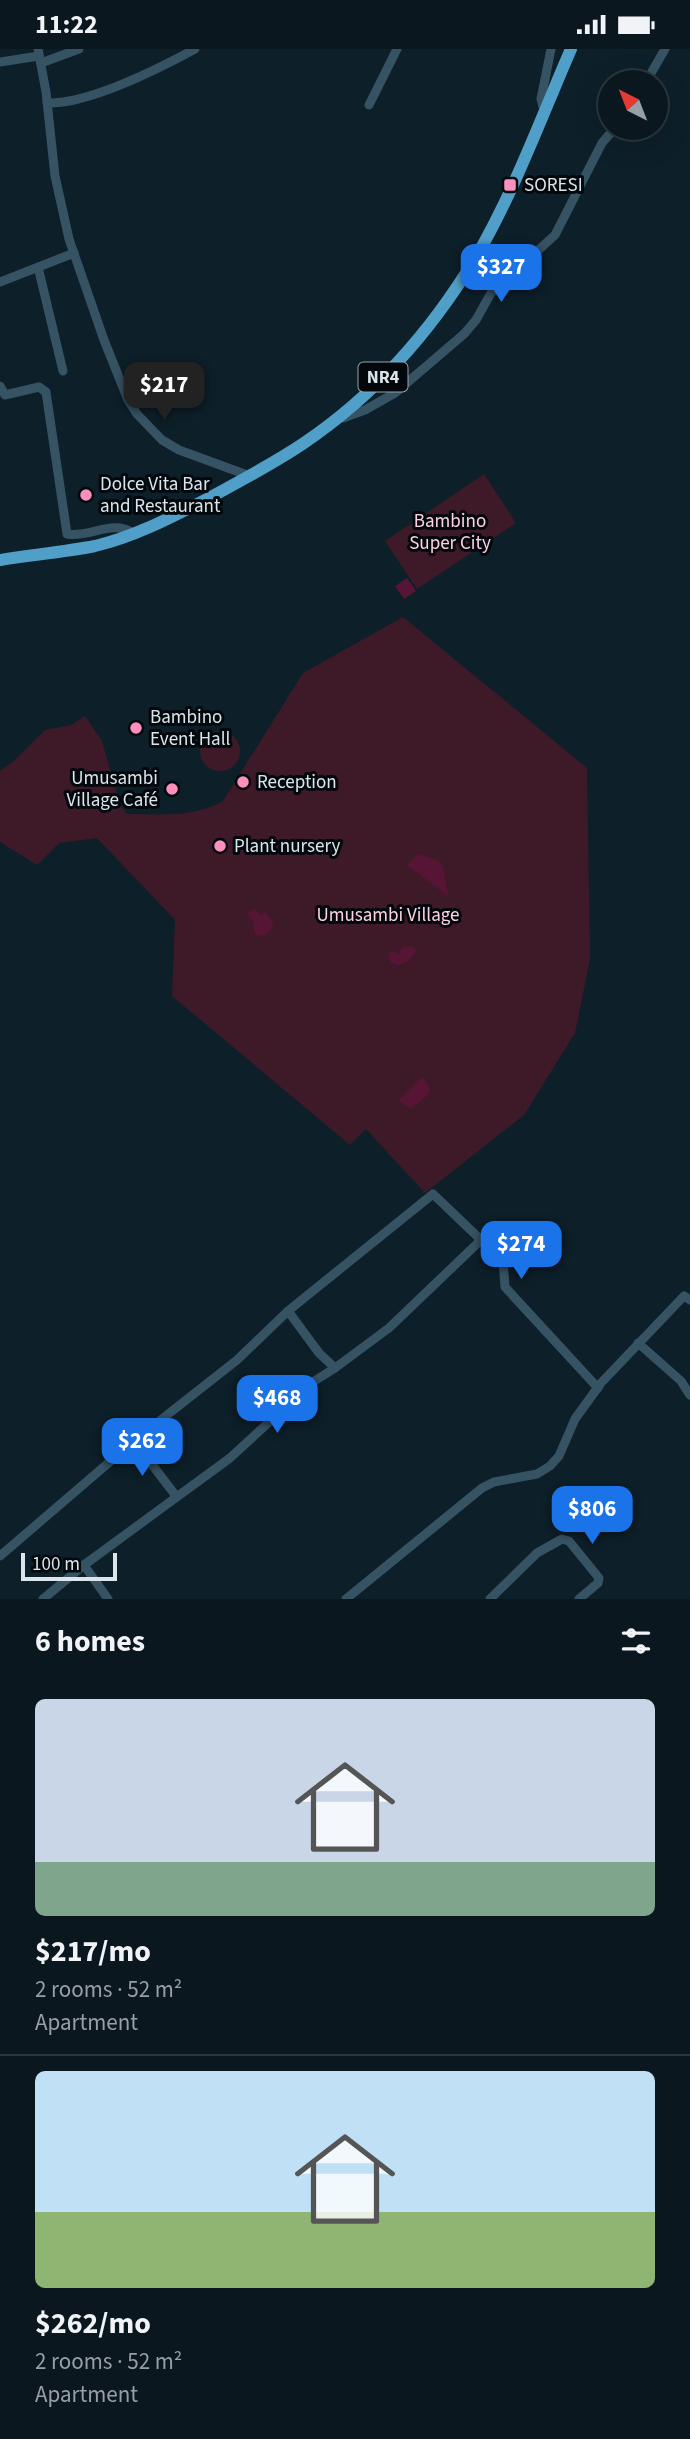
<!DOCTYPE html>
<meta charset="utf-8">
<style>
body{margin:0;font-family:"Source Sans 3",sans-serif;background:#132028;color:#f1f3f6;height:100vh;display:flex;flex-direction:column;font-size:26px;white-space:nowrap}
*{box-sizing:border-box;margin:0}
p{font-size:23px;color:#999fa4}
.icon{flex:none;width:38px;height:38px;fill:none;stroke:currentColor;stroke-width:2;stroke-linecap:round;stroke-linejoin:round}
.map{position:relative;height:1550px;overflow:hidden}
.details{display:flex;flex-direction:column;background:#0a171f;flex:1}
.details>*{flex:none}
.needle{width:46px;rotate:318deg}
.fabs{position:absolute;left:598px;top:21px;display:grid;gap:14px}
.fabs a{display:grid;place-items:center;width:70px;height:70px;border-radius:50%;background:#0a171f;box-shadow:0 7px 28px #0002,0 0 0 2px #2a363d;font-size:35px}
.scale{position:absolute;left:21px;bottom:18px;width:96px;box-sizing:border-box;padding-left:7px;border:4px solid #dae5ec;border-top:0;font-size:19px;line-height:24px;white-space:nowrap;color:#dae5ec;-webkit-text-stroke:5px #03080c;paint-order:stroke}
.price{position:absolute;translate:-50% -60px;padding:0 16px;border-radius:14px;background:#1a73e8;color:#fff;font-size:23px;line-height:46px;filter:drop-shadow(0 2px 4px #0008)}
.price::after{content:'';position:absolute;left:50%;top:42px;width:21px;height:16px;margin-left:-10px;background:inherit;clip-path:polygon(0 0,100% 0,50% 100%)}
.price.on{background:#222;color:#fff}
ul{padding:0;list-style:none}
li{display:grid;align-content:center;gap:14px;height:371px;padding:0 35px}
li+li{border-top:2px solid #2a363d}
li span{display:grid;place-items:center;height:217px;border-radius:10px;color:#555}
li>.icon{margin-inline-start:auto}
span .icon{width:126px;height:126px;fill:#fffc;stroke-width:1}
li b{font-size:30px}
h2{display:flex;justify-content:space-between;align-items:center;height:84px;padding:0 35px;font-size:30px}
.status{display:flex;justify-content:space-between;align-items:center;height:49px;padding:0 35px;background:#0a171f;direction:ltr}
.status svg{height:19px;fill:currentColor}
.map>svg:first-child{display:block}
</style>
<div class="status"><b>11:22</b><svg viewBox="0 0 49 12"><path d="M0 12V9h3v3zM5 12V6h3v6zM10 12V3h3v9zM15 12V0h3v12zM26 1h20v11H26zM47 4h2v5h-2z"/></svg></div>
<div class="map">
<svg width="690" height="1550" viewBox="0 0 690 1550">
<rect width="100%" height="100%" fill="#0d1f29"/>
<g fill="#3e1a29">
<path d="M484,425L516,474L417,540L385,492Z"/>
<path d="M403,568L587,719L590,910L575,984L524,1066L425,1144L366,1080L350,1096L172,947L175,871L97,789L59,794L37,816L0,793V722L15,711L45,681L71,676L85,667L102,692L120,756L127,765C160,765 193,769 223,752L303,624Z"/>
<circle cx="220" cy="702" r="20"/>
</g>
<g fill="#561534">
<path d="M407,529L416,542L404,550L395,537Z"/>
<path d="M418,805L436,811L443,817L448,847L407,816Z"/>
<path d="M254,860L261,866L265,863L274,876L266,886L257,887L254,883V874L247,864Z"/>
<path d="M412,897L416,902C411,912 396,924 388,909L390,903L394,902L398,906L403,898Z"/>
<path d="M422,1028L430,1039L428,1046L411,1060L398,1052Z"/>
</g>
<g fill="none" stroke-linecap="round" stroke-linejoin="round">
<g stroke="#365364" stroke-width="9">
<path d="M38,0L46,43L55,127L69,190L104,291L128,351L137,365L162,391L179,401L250,427"/>
<path d="M0,13L39,7"/>
<path d="M41,14L79,0"/>
<path d="M646,33L665,0"/>
<path d="M47,54C89,55 158,20 195,0"/>
<path d="M369,56L397,0"/>
<path d="M544,62L541,50L551,0"/>
<path d="M38,218L63,322"/>
<path d="M0,233L74,204"/>
<path d="M0,337L5,346L39,338L46,343L67,485C90,489 112,470 133,484"/>
<path d="M343,369L365,361L395,344L464,285L476,271L491,244L555,186L602,94L615,79"/>
<path d="M288,1262L319,1304L335,1319"/>
<path d="M638,1294L681,1332L690,1346"/>
<path d="M134,1392L176,1447"/>
<path d="M0,1507L134,1392L237,1311L288,1262L433,1145L503,1212L505,1238L598,1339"/>
<path d="M84,1516L108,1550"/>
<path d="M43,1550L84,1516L230,1409L279,1364L300,1341L335,1319L389,1279L482,1190"/>
<path d="M346,1550L482,1439L494,1433L537,1425L550,1417L559,1407L575,1370L601,1334L684,1247L690,1251"/>
<path d="M490,1550L537,1504L562,1490L569,1492L599,1529L598,1534L579,1550"/>
</g>
<path stroke="#509fc9" stroke-width="12" d="M0,511C31,506 64,503 95,497C134,488 172,468 207,450C240,432 273,415 304,394C375,346 432,281 476,208C514,143 541,69 571,0"/>
</g>
<g fill="#fe8ebb" stroke="#03080c" stroke-width="2.5">
<rect x="503" y="129" width="14" height="14" rx="3.5"/>
<circle cx="86" cy="446" r="7"/>
<circle cx="136" cy="679" r="7"/>
<circle cx="243" cy="733" r="7"/>
<circle cx="172" cy="740" r="7"/>
<circle cx="220" cy="797" r="7"/>
</g>
<g text-anchor="middle" dominant-baseline="central" stroke-width="6" stroke-linejoin="round" paint-order="stroke">
<rect fill="#03080c" stroke="#9aa3a9" stroke-width="2" x="358.5" y="313.5" width="49" height="29" rx="5"/>
<g font-size="18" font-weight="bold" fill="#dae5ec">
<text x="383" y="328">NR4</text>
</g>
<g font-size="19" fill="#dae5ec" stroke="#03080c" text-anchor="start">
<text x="524" y="136">SORESI</text>
<text x="100" y="435">Dolce Vita Bar<tspan x="100" dy="22">and Restaurant</tspan></text>
<text x="150" y="668">Bambino<tspan x="150" dy="22">Event Hall</tspan></text>
<text x="158" y="729" text-anchor="end">Umusambi<tspan x="158" dy="22">Village Café</tspan></text>
<text x="257" y="733">Reception</text>
<text x="234" y="797">Plant nursery</text>
</g>
<g font-size="19" fill="#fdd2e1" stroke="#03080c">
<text x="450" y="472">Bambino<tspan x="450" dy="22">Super City</tspan></text>
<text x="388" y="866">Umusambi Village</text>
</g>
</g>
</svg>
<div class="fabs">
<a><svg class="needle" viewBox="-14 -14 28 28"><path d="M0-13l5 13h-10z" fill="#e53935"/><path d="M0 13l5-13h-10z" fill="#999fa4"/></svg></a>
</div>
<div class="scale">100 m</div>
<b class="price" style="left:501px;top:255px">$327</b>
<b class="price on" style="left:164px;top:373px">$217</b>
<b class="price" style="left:521px;top:1232px">$274</b>
<b class="price" style="left:277px;top:1386px">$468</b>
<b class="price" style="left:142px;top:1429px">$262</b>
<b class="price" style="left:592px;top:1497px">$806</b>
</div>
<section class="details">
<h2>6 homes<svg class="icon" aria-label="filters" viewBox="0 0 24 24"><path d="M4 7h16M4 17h16"/><circle cx="9" cy="7" r="2"/><circle cx="15" cy="17" r="2"/></svg></h2>
<ul>
<li><span style="background:linear-gradient(#c9d6e8 75%,#7fa58c 0)"><svg class="icon" aria-label="home" viewBox="0 0 24 24"><path d="M3 11l9-7 9 7M6 9v11h12V9"/></svg></span><div><b>$217/mo</b><p>2 rooms · 52 m²</p><p>Apartment</p></div></li>
<li><span style="background:linear-gradient(#bfe0f5 65%,#8fb573 0)"><svg class="icon" aria-label="home" viewBox="0 0 24 24"><path d="M3 11l9-7 9 7M6 9v11h12V9"/></svg></span><div><b>$262/mo</b><p>2 rooms · 52 m²</p><p>Apartment</p></div></li>
</ul>
</section>
